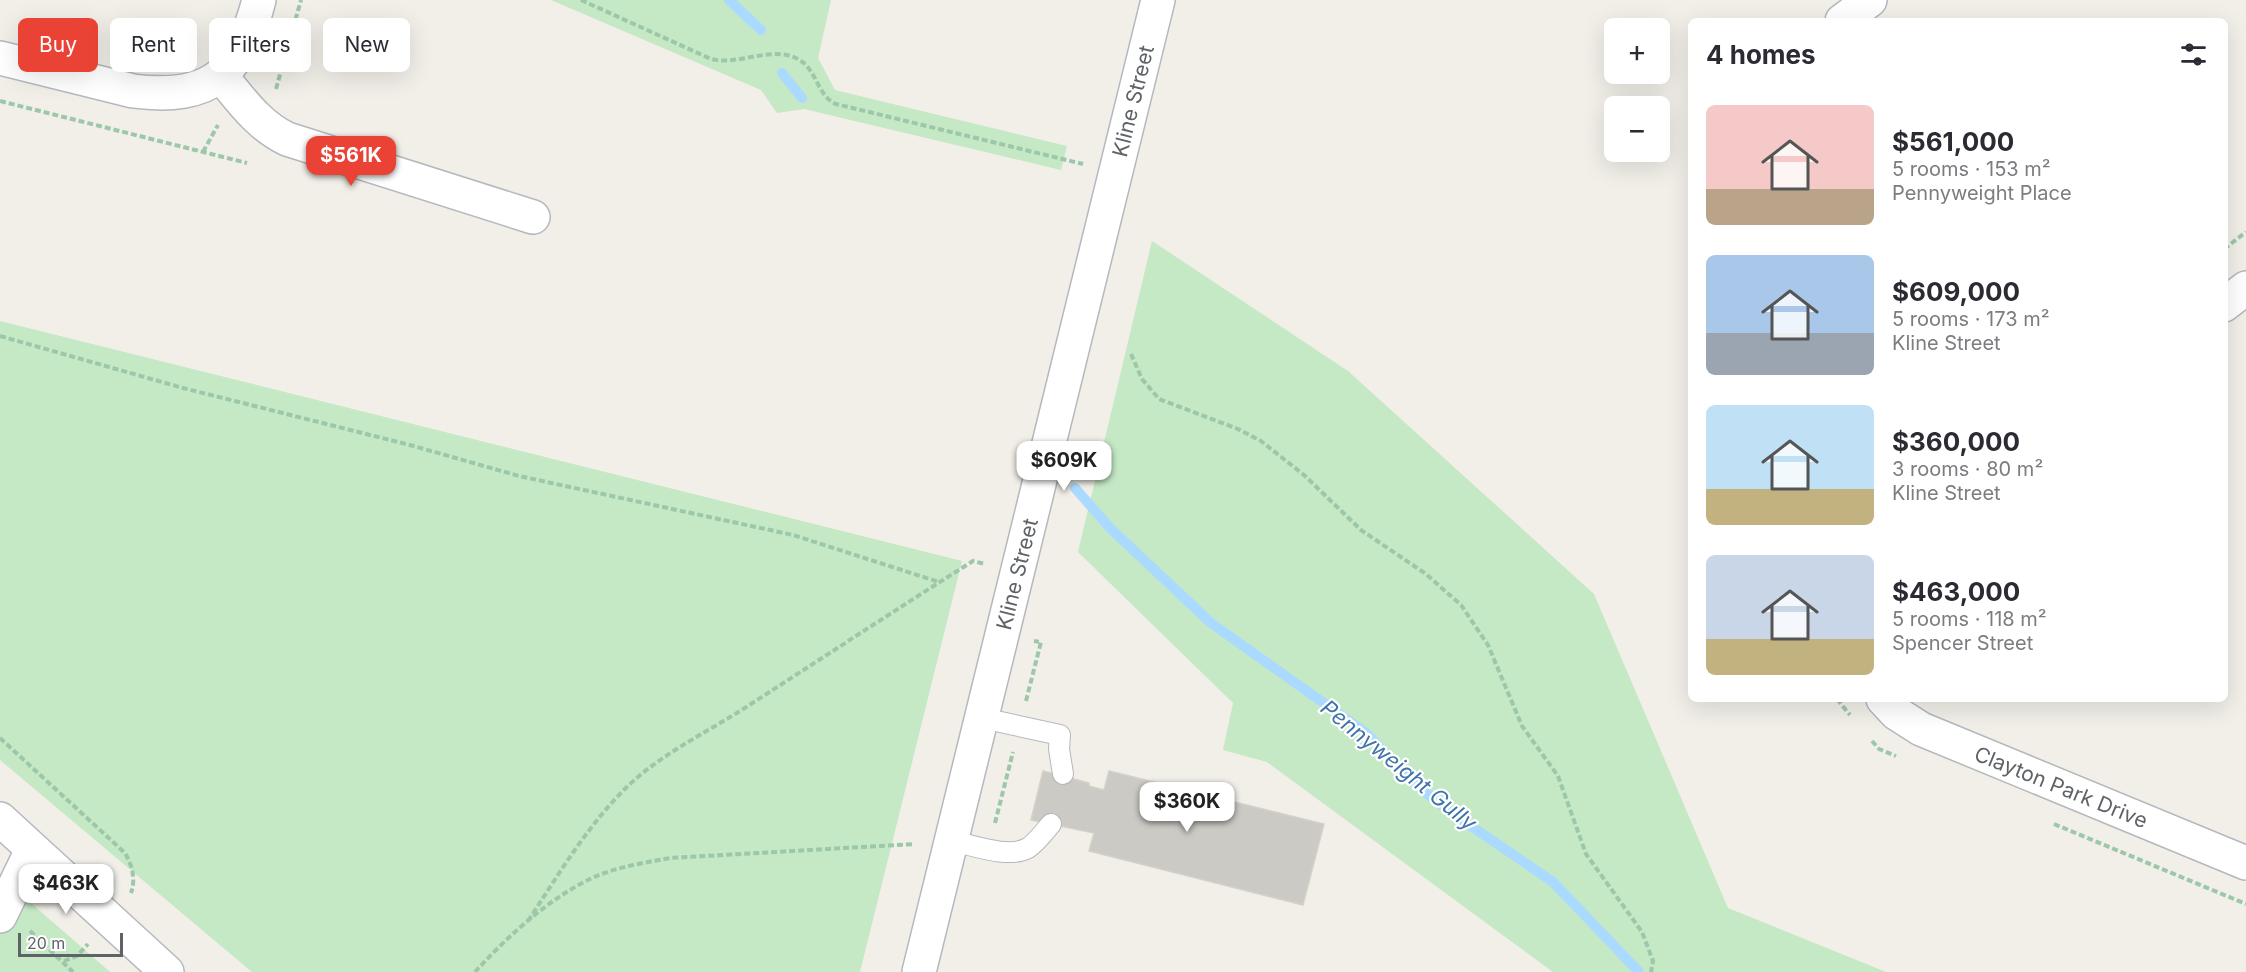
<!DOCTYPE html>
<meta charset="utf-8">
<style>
body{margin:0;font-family:Inter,sans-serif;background:#f2f2f3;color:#2b2b33;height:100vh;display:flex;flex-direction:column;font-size:22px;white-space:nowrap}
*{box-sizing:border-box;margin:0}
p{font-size:20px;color:#7c7c81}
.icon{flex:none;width:33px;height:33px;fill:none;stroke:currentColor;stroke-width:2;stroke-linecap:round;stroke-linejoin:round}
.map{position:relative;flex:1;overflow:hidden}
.drawer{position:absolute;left:1688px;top:18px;width:540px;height:684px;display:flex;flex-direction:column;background:#fff;border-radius:9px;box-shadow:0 6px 24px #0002}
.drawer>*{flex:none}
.banner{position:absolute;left:18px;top:18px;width:570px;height:54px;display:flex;gap:12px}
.buttons{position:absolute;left:1604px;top:18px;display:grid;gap:12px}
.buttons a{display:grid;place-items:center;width:66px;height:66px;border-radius:9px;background:#fff;box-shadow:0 6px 24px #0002;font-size:30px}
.scale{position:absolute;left:18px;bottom:15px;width:105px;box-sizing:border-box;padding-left:6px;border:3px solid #5f6368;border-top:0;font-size:16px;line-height:21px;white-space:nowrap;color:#5f6368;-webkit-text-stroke:4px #fff;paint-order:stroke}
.price{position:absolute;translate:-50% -51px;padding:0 14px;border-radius:12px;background:#fff;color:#222;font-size:20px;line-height:39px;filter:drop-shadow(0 2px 3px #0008)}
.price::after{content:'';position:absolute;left:50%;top:36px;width:18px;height:14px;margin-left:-9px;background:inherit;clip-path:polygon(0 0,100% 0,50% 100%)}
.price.active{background:#ea4335;color:#fff}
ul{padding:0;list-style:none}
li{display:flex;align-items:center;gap:18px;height:150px;padding:0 18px}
li span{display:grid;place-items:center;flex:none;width:168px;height:120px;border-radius:9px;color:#555}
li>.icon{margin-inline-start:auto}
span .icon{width:72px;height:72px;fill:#fffc;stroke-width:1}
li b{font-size:26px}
h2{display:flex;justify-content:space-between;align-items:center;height:72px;padding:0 18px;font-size:26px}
.tag{padding:0 21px;border-radius:9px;background:#fff;box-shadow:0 6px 24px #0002;font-size:21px;line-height:54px}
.tag.active{background:#ea4335;color:#fff}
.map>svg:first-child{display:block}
</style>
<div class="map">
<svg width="2246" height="972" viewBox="0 0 2246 972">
<rect width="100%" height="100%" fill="#f1efe8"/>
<g fill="#c5e8c5">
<path d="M551,0H831L818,58L835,90L1067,146L1061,170L804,109L777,113L761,90Z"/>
<path d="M1152,241L1348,371L1594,594L1728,908L1886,972H1553L1267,762L1223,750L1233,703L1078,552Z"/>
<path d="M0,321L962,561L860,972H252L0,760Z"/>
<path d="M0,876L110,972H0Z"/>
</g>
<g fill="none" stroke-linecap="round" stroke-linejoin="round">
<g stroke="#aadaff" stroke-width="10">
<path d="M729,0L761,30"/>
<path d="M782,73L802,98"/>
<path d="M1075,488L1110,528L1211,623L1366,733L1421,789L1452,813L1553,882L1639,972"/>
</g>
</g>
<path fill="#cccac5" stroke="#d6d1c6" stroke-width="1.5" d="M1043,771L1089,783V786L1104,790L1109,771L1324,824L1303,905L1089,851L1094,833L1031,820Z"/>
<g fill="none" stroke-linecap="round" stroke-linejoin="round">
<defs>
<g id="service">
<path d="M982,718L1060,735L1059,749L1063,774"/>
<path d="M952,841C973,845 1008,859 1028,848C1037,842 1044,832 1051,824"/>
</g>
<g id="minor">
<path d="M1842,21L1870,0"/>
<path d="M0,58L133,91C212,101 240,73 259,0"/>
<path d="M221,76C241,100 258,125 287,139L533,217"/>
<path d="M2224,305L2246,288"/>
<path d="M1883,699L1896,713L1921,729L2246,863"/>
<path d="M0,916L32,850"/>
<path d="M919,972L1158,0"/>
</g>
<path id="tertiary" d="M0,819L167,972"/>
</defs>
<use href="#service" stroke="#b5b8bc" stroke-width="22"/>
<use href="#minor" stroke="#b5b8bc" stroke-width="36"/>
<use href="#tertiary" stroke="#b5b8bc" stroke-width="36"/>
<g stroke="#9cc7a9" stroke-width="4" stroke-dasharray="6 3" stroke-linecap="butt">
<path d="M581,0L711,59C739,66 771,45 798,59C817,69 817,96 836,104L1083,164"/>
<path d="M276,89L301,0"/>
<path d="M0,101L247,163"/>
<path d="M203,152L218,125"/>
<path d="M2224,249L2246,232"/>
<path d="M0,336L183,388L410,445L519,476L793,535L939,582"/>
<path d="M1131,354L1142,379L1159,399L1238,429L1261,441L1304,475L1361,530L1426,574L1461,605L1488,645L1522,726L1558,776L1586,854L1642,932L1653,961L1651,972"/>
<path d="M1837,699L1850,715"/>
<path d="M1026,701L1041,642L1034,641"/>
<path d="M0,738L125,853C132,865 136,879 131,893"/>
<path d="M1872,741L1879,749L1896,756"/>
<path d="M995,823L1013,752"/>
<path d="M2054,824L2246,904"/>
<path d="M528,921C557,877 584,831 621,793C654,758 700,736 740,711C818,661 895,610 973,561L985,564"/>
<path d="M30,931L73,972"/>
<path d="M64,961L77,956L88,944"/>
<path d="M475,972C507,937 547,900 590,879C615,867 643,863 670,858L915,844"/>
</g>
<use href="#service" stroke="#fff" stroke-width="20"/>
<use href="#minor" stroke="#fff" stroke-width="33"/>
<use href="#tertiary" stroke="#fff" stroke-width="33"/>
</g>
<g text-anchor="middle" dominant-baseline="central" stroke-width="4.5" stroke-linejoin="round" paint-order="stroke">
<g font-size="21" fill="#5f6368" stroke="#fff">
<text transform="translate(1133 101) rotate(-76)">Kline Street</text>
<text transform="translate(1017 574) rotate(-76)">Kline Street</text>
<text transform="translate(2061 787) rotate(22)">Clayton Park Drive</text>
</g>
<g font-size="22" font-style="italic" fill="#4174aa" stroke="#fff">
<text transform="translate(1399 765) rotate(39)">Pennyweight Gully</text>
</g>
</g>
</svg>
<div class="buttons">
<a>+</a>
<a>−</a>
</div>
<div class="scale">20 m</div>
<b class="price active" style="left:351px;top:187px">$561K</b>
<b class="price" style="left:1064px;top:492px">$609K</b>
<b class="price" style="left:1187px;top:833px">$360K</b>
<b class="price" style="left:66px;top:915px">$463K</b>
<div class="banner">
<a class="tag active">Buy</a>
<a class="tag">Rent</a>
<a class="tag">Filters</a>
<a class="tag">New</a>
</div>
<section class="drawer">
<h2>4 homes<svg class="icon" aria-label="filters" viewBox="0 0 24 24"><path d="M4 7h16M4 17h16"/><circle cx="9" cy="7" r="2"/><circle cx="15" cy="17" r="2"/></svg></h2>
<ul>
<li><span style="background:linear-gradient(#f6c9c9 70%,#b9a48a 0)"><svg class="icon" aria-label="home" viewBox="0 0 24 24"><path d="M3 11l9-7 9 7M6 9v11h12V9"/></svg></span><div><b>$561,000</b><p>5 rooms · 153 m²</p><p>Pennyweight Place</p></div></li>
<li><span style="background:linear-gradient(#a9c7e8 65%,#9aa5b1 0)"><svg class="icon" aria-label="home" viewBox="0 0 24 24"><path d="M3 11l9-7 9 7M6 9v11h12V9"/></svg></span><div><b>$609,000</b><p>5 rooms · 173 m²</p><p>Kline Street</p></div></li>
<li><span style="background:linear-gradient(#bfe0f5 70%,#c2b280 0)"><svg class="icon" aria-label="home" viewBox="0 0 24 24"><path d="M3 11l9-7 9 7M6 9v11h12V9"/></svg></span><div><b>$360,000</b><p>3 rooms · 80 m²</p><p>Kline Street</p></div></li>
<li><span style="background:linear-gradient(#c9d6e8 70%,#c2b280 0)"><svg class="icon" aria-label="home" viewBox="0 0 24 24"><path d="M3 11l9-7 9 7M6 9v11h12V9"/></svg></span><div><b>$463,000</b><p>5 rooms · 118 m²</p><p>Spencer Street</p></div></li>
</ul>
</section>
</div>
